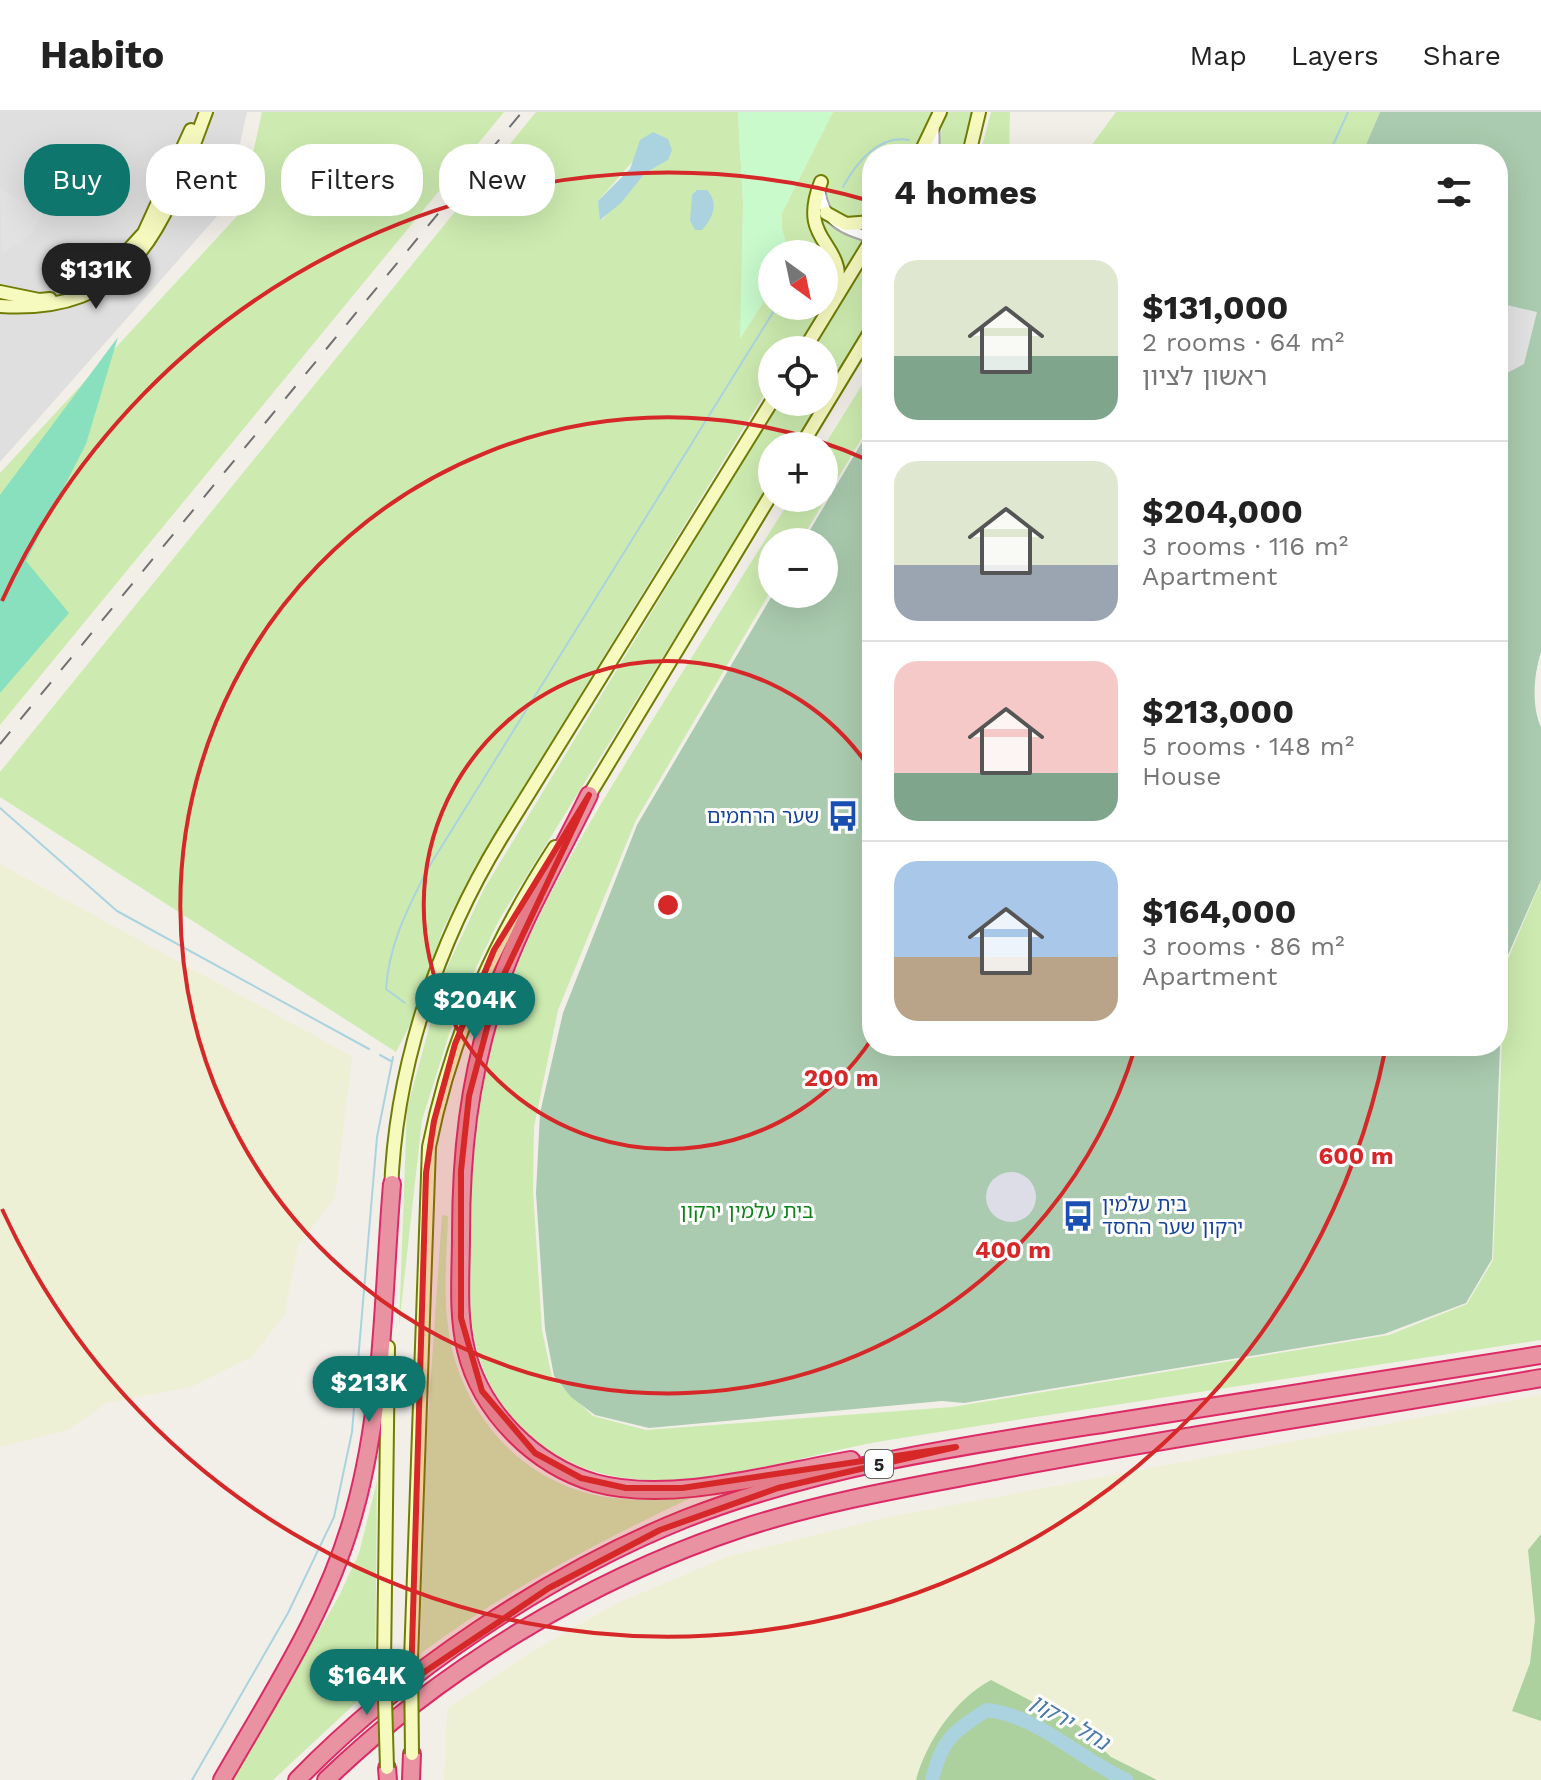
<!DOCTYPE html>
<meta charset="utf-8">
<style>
body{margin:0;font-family:"Work Sans","Noto Sans Hebrew",sans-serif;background:#f6f6f6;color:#222;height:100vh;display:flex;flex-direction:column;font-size:30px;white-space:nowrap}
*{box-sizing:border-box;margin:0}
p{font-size:26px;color:#767676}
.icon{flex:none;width:44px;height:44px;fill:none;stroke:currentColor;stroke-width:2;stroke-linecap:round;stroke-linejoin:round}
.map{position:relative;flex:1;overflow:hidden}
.panel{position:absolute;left:862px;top:32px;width:646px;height:912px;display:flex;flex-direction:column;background:#fff;border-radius:32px;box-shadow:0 8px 32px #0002}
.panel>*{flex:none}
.banner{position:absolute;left:24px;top:32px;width:718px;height:72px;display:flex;gap:16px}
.needle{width:52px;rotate:147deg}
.buttons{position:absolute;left:758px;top:128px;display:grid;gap:16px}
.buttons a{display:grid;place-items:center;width:80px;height:80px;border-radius:50%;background:#fff;box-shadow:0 8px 32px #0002;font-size:40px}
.price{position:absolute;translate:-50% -68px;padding:0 18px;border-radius:28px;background:#0f766e;color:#fff;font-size:26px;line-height:52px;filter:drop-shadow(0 2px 4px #0008)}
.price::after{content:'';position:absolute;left:50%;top:48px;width:24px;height:18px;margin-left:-12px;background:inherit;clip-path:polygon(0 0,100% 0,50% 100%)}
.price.on{background:#222;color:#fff}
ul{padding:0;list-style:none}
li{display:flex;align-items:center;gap:24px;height:200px;padding:0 32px}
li+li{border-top:2px solid #e0e0e0}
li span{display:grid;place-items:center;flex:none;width:224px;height:160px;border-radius:24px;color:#555}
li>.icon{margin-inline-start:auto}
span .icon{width:96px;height:96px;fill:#fffc;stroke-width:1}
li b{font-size:34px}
h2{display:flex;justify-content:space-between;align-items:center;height:96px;padding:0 32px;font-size:34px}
.chip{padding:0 28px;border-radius:32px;background:#fff;box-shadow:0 8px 32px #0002;font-size:28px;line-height:72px}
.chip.on{background:#0f766e;color:#fff}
header{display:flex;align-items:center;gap:48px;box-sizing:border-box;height:112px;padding:0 40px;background:#fff;border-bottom:2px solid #e0e0e0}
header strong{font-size:38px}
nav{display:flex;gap:44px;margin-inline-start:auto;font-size:28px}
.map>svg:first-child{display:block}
</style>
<header>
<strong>Habito</strong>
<nav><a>Map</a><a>Layers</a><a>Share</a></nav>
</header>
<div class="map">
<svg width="1541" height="1668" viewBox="0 0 1541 1668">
<rect width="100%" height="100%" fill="#f2efe9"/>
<path fill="#e0dfdf" d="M0,0H247L226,94L0,350Z"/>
<g fill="#eef0d5">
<path d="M0,752L352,944L335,1086L298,1133L285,1202L252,1245L191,1275L107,1291L68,1318L0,1335Z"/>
<path d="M1541,1283V1668H444L447,1597L528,1542L615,1492L729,1444L884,1406Z"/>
</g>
<g fill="#cdebb0" fill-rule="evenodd">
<path d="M262,0H504L0,613V361L240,101Z"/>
<path d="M536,0H738L743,90L741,225L772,176V194H824L794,238H772V270L474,756L443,817L411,911L396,940L0,685V660ZM668,48L644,61L602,108L598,89L633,49Z"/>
<path d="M833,0H933L913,42H872V112L824,194V142H789L782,117V101Z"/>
<path d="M945,0H973L962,42H937Z"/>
<path d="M991,0H1010L1009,42H980Z"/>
<path d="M1116,0H1380L1362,42H1085Z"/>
<path d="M872,138V209L824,286V238H811Z"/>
<path d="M872,257V309L800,430H772V477L636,708L558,898L534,1015L533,1079L542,1218L552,1265L593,1304L646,1318L952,1295L1389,1223L1467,1192L1493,1148L1505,854L1541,769V1228C1322,1262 1102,1294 883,1329C796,1344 683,1386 596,1360C503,1332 470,1258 468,1168C466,1075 472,980 503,891C537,793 594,703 648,615C696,539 744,462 791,386H824V334Z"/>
<path d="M779,290H822L794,334H772V370L499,808L459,891L422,1008L399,1214L407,997L443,864L484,777Z"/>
<path d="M442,1103L448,1104C447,1140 443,1178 448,1214C456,1286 506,1355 577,1378C615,1391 657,1388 697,1383C600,1429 507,1477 420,1542L426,1336Z"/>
<path d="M377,1369L375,1573L273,1668H233L339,1484L359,1441Z"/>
</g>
<g fill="#add19e">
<path d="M1541,1422V1609L1512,1599L1530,1551L1535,1508L1528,1438Z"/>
<path d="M991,1568L1079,1614L1111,1645L1157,1668H916C926,1630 956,1586 991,1568Z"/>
</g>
<path fill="#aacbaf" d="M1380,0H1541V540C1534,562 1531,593 1541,615V768L1503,854L1492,1147L1466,1191L1384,1222L964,1291L942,1289L649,1316L595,1303L571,1285L554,1264L545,1217L536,1081L540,1001L563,901L637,713L773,482H824V430H803L872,313V934H1498V42H1362Z"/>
<path fill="#c8facc" d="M738,0H833L782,101V117L789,142H772V176L740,227L743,90Z"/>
<path fill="#88e0be" d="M118,225L86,332L26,449L69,501L0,581V383Z"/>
<g fill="#e2e2e2">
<path d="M0,76L43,102L30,124L2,142Z"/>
<path d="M1498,191L1537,200L1524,252L1498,266Z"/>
</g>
<circle fill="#dddde8" cx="1011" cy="1085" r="25"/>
<g fill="#aad3df">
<path d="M653,20L668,27L672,38L668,48L645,61L621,91L600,108L598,89L630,57L640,28Z"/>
<path d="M707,78C719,91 713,106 702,118H695L690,109L692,83L697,78Z"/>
</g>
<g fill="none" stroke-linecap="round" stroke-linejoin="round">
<g stroke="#aad3df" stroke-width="2">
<path d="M1329,42L1348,0"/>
<path d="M843,75C856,51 879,22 909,28"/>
<path d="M806,142L809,136"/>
<path d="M0,696L117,799L369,937"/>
<path d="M405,891L386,877C389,832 407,798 427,758L777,194"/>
<path d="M380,943L391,949"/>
<path d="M192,1668L288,1501L334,1405L352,1320L377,1025L393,945"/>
</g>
<path stroke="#aad3df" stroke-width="14" d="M932,1668C942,1627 953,1620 987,1598C1039,1604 1079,1647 1126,1668"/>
<defs>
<g id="street">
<path d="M934,42V16"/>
<path d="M820,79C824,111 845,117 872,126"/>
</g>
<g id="secondary">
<path d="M920,42L940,0"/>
<path d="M969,42L979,0"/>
<path d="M821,70C794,138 857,127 832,192"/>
<path d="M826,101L846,112L872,110"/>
<path d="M90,173L112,156L144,121L191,18"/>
<path d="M0,180L39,188L50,187"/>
<path d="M0,194C137,203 165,109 206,0"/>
<path d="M804,238L872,127"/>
<path d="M801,334L872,217"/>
<path d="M585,690L772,381"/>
<path d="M391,1080C395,956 437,831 501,726L772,289"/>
<path d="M411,1548L429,1035C451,925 494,829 555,735"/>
<path d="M384,1553L388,1235"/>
</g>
<g id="highway">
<path d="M589,683C556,751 514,820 493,892C469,971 461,1040 461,1123C461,1161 457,1201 466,1238C481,1300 534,1353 595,1371C671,1392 774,1361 851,1348"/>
<path d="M387,1656L388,1668"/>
<path d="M222,1668C272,1581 329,1495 355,1397C384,1292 383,1179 392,1072"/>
<path d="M297,1668C401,1561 549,1461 687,1406C821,1354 967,1333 1108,1311C1252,1288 1397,1266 1541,1243"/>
<path d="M326,1668C441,1557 591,1466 743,1416C829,1388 917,1374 1005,1357C1183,1323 1362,1298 1541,1266"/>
<path d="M411,1668L412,1642"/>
</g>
</defs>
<use href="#street" stroke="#a9a9a9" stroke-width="13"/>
<use href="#secondary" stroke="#707d05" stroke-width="16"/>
<use href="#highway" stroke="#dc2a67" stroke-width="20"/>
<use href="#street" stroke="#fff" stroke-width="9"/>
<use href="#secondary" stroke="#f7fabf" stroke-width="12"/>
<use href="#highway" stroke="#e892a2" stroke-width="16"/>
<path stroke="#707070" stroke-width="2" stroke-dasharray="16 16" stroke-linecap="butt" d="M0,632L522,0"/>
<defs>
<g id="secondary-bridge">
<path d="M411,1548L412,1642"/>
<path d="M384,1553L387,1656"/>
</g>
</defs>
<use href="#secondary-bridge" stroke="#707d05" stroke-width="16" stroke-linecap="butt"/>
<use href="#secondary-bridge" stroke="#f7fabf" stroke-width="12"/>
</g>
<path fill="#d62828" fill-opacity="0.2" stroke="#d62828" stroke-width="6" stroke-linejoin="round" d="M589,683L498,875L469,984L461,1059V1206L482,1279L535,1341L581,1366L626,1376H682L956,1335L778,1376L660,1418L549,1476L411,1569L426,1061L434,1009L455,932L494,838Z"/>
<g fill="none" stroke="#d62828" stroke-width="4">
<path d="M871 928A244 244 0 1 1 871 658"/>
<path d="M1135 936A488 488 0 1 1 870 349"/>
<path d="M1385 939A732 732 0 0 1 2 1097M2 489A732 732 0 0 1 870 89"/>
</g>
<defs>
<symbol id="bus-bare" viewBox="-9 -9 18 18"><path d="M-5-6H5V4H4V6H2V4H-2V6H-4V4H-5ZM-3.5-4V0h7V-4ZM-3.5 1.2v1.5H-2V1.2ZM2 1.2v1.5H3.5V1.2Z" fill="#1a4fb4" stroke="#fff" stroke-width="2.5" paint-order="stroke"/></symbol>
</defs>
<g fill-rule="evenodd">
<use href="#bus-bare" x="821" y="682" width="44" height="44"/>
<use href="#bus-bare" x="1056" y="1082" width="44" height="44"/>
</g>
<g text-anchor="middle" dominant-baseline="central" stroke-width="6" stroke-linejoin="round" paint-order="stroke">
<rect fill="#fff" stroke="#646464" stroke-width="2" x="865" y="1338" width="28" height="28" rx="6"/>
<g font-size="18" font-weight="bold" fill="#222">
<text x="879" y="1352">5</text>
</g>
<g font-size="20" fill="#164399" stroke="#fff" text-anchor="end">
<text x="819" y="704">שער הרחמים</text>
<text x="1102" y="1092" text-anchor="start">בית עלמין<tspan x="1102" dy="23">ירקון שער החסד</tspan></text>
</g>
<g font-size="20" fill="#0c8416" stroke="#fff">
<text x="747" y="1099">בית עלמין ירקון</text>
</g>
<g font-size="22" font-style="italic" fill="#4a7aab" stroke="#fff">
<text transform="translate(1070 1610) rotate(31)">נחל ירקון</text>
</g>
</g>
<circle cx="668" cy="793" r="12" fill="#d62828" stroke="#fff" stroke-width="4"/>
<g font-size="24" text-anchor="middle" font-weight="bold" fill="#d62828" stroke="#fff" stroke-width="6" stroke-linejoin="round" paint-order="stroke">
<text x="841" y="974">200 m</text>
<text x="1356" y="1052">600 m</text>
<text x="1013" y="1146">400 m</text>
</g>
</svg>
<div class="buttons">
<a><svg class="needle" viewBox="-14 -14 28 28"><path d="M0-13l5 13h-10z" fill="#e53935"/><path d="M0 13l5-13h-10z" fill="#767676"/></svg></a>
<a><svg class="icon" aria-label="locate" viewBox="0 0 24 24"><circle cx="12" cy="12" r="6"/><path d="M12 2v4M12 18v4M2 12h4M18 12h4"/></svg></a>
<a>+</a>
<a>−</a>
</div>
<b class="price on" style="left:96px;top:199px">$131K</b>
<b class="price" style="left:475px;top:929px">$204K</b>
<b class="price" style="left:369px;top:1312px">$213K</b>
<b class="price" style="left:367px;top:1605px">$164K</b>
<div class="banner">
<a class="chip on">Buy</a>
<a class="chip">Rent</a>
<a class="chip">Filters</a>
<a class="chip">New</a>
</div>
<section class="panel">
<h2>4 homes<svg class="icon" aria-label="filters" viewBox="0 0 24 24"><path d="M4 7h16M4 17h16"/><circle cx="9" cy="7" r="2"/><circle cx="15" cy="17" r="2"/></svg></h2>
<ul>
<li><span style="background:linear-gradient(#dfe7d0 60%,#7fa58c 0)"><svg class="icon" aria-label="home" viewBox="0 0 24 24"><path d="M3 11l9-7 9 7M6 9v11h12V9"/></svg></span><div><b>$131,000</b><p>2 rooms · 64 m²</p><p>ראשון לציון</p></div></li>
<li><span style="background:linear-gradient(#dfe7d0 65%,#9aa5b1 0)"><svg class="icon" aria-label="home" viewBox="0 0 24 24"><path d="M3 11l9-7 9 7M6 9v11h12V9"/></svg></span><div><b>$204,000</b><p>3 rooms · 116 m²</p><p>Apartment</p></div></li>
<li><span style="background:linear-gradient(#f6c9c9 70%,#7fa58c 0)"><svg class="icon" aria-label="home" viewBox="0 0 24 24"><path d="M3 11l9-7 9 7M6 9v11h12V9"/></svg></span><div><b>$213,000</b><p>5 rooms · 148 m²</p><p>House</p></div></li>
<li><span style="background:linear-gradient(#a9c7e8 60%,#b9a48a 0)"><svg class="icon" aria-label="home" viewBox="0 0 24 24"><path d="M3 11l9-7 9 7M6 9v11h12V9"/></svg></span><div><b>$164,000</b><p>3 rooms · 86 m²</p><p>Apartment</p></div></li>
</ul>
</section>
</div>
